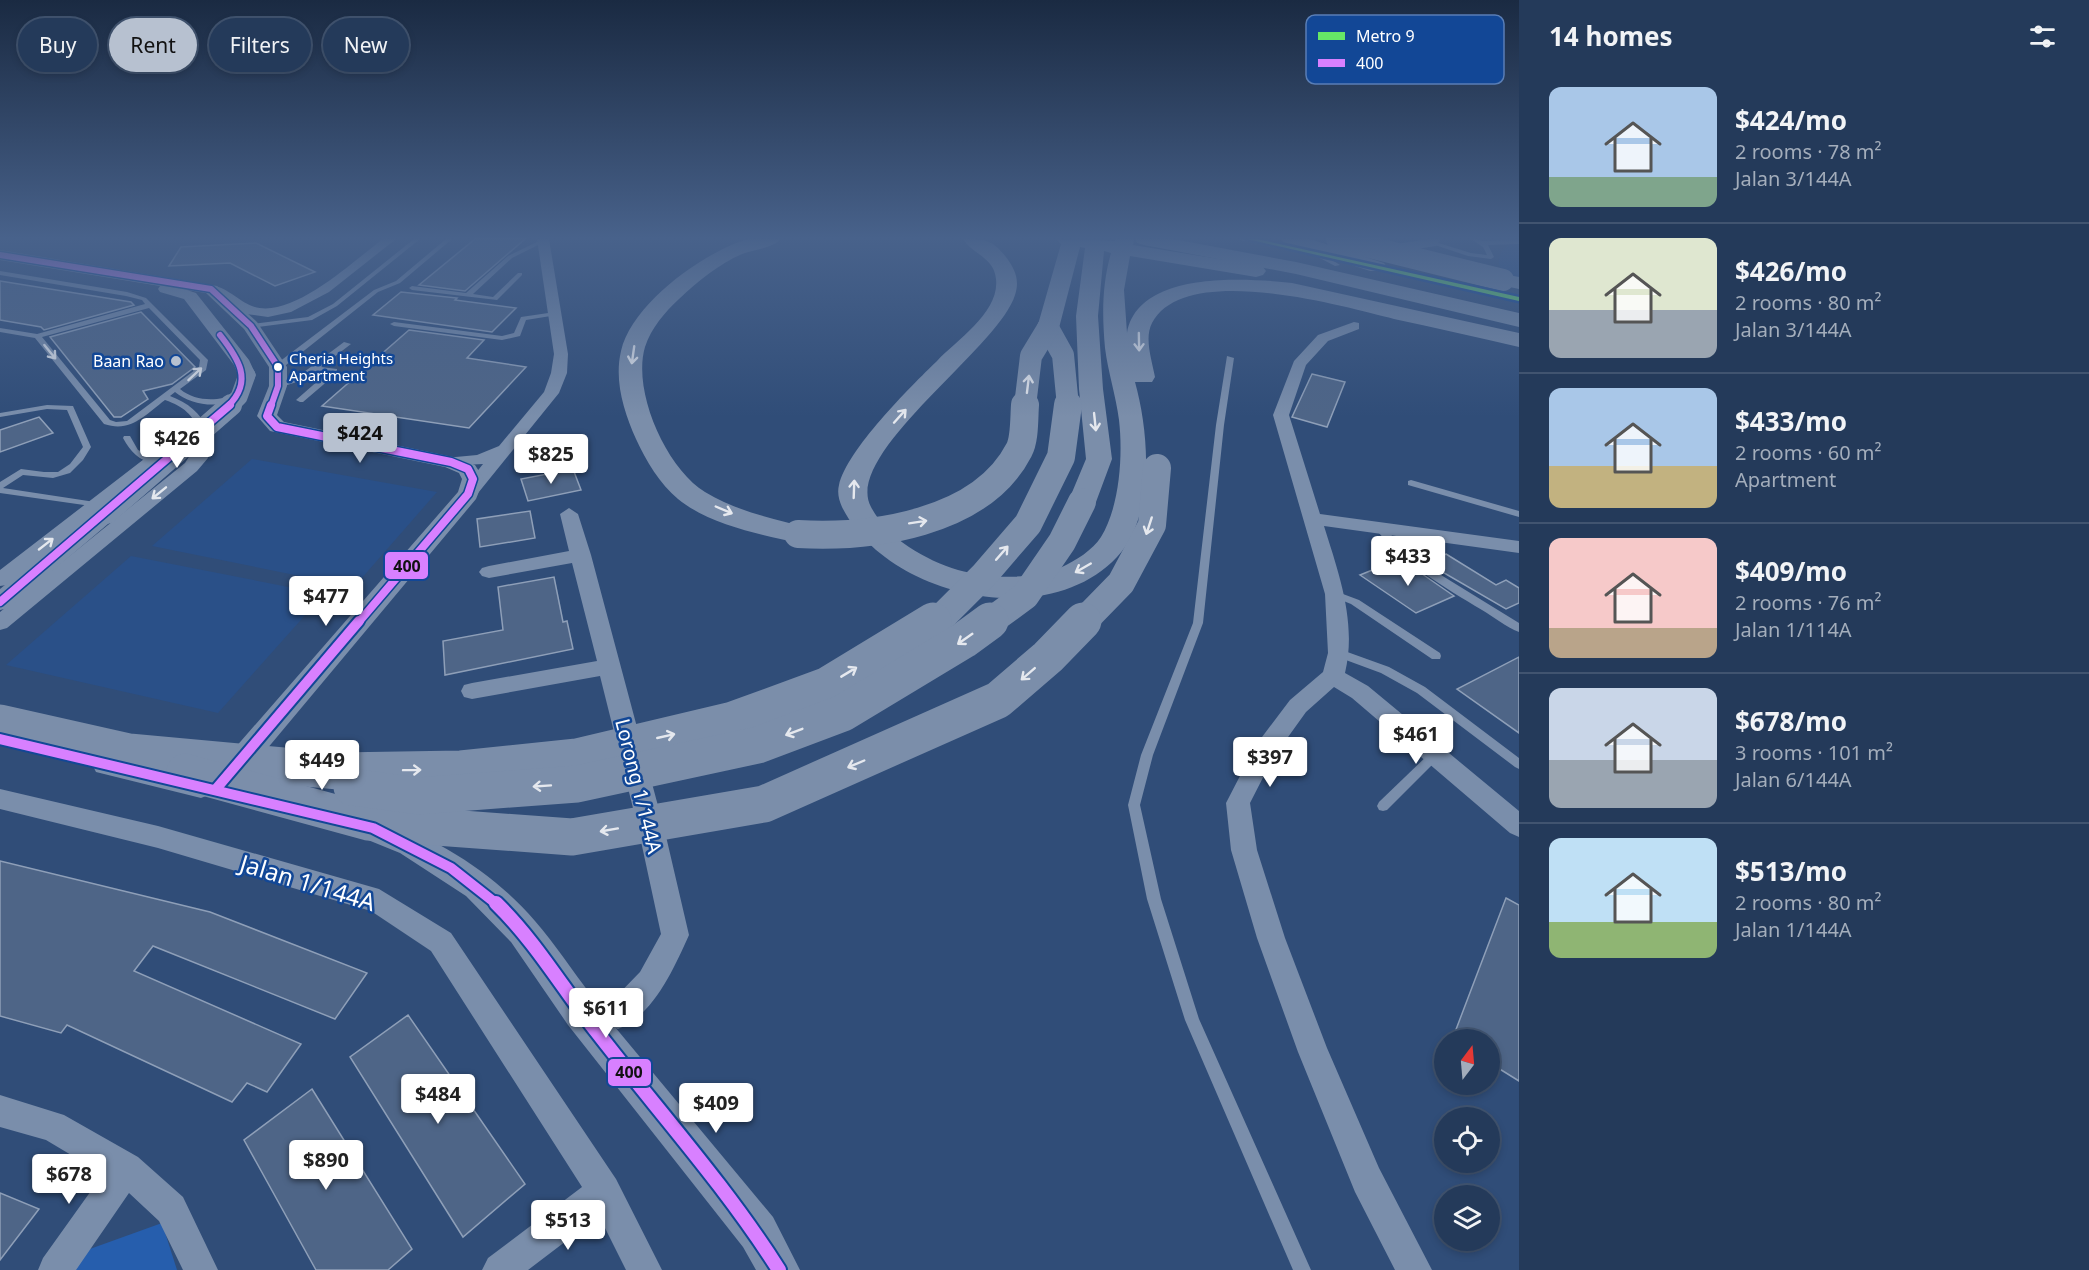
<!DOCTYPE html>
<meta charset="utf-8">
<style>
body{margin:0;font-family:"Noto Sans",sans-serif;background:#304563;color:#f1f3f6;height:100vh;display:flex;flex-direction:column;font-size:22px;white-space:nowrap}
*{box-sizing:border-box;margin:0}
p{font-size:20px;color:#a3adbb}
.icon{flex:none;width:33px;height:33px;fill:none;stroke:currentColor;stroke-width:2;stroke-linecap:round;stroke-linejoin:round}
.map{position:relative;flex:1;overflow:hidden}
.panel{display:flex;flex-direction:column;background:#243a5a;width:570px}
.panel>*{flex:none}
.top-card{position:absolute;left:18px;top:18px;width:570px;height:54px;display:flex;gap:12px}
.needle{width:39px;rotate:16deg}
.controls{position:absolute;left:1434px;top:1029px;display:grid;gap:12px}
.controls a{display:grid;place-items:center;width:66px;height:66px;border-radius:50%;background:#243a5a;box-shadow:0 3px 9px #0003,0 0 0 2px #415470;font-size:30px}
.price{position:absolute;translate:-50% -51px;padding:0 14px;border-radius:6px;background:#fff;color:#222;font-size:20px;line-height:39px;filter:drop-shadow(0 2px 3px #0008)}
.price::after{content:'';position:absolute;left:50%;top:36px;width:18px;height:14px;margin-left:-9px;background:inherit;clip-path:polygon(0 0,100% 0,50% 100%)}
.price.active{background:#b7c1d0;color:#111}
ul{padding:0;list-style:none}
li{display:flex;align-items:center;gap:18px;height:150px;padding:0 30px}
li+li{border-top:2px solid #415470}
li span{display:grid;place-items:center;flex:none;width:168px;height:120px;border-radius:12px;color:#555}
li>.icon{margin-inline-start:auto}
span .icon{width:72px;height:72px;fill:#fffc;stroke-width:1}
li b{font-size:26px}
h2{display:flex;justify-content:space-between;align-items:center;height:72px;padding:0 30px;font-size:26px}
.tag{padding:0 21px;border-radius:27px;background:#243a5a;box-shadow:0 3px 9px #0003,0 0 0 2px #415470;font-size:21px;line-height:54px}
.tag.active{background:#b7c1d0;color:#111}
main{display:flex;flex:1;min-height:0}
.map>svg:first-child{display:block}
</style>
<main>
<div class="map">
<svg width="1519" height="1270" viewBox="0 0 1519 1270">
<rect width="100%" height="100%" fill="#304d78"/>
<path fill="#265ead" d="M162,1223L177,1270H66L76,1254Z"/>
<g fill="#2a5088">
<path d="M252,459L437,492L354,587L152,546Z"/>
<path d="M131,556L324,594L218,713L6,665Z"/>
</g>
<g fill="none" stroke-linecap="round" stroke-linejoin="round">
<path stroke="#2a5088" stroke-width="36" d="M1517,261H1519"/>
</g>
<g fill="#4e6587" stroke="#8e9fb8" stroke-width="1.5">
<path d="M475,239H525L465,291L419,285Z"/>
<path d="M256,243L315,272L275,286L230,263L169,266L181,247Z"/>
<path d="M0,281L131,302L134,305L44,330L41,327L0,320Z"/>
<path d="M401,292L457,298L455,300L516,308L492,332L373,315Z"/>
<path d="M141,312L195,367L172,384L143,391L148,399L121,417H114L50,337Z"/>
<path d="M409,330L484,340L467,358L526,367L469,428L322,406Z"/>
<path d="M1312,374L1345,382L1327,427L1292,417Z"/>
<path d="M39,417L53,433L0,452V430Z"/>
<path d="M573,469L581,490L528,501L521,479Z"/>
<path d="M530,511L535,538L480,547L477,519Z"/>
<path d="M1446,554L1496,585L1506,580L1519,588V603L1506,609L1427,563Z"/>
<path d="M1392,562L1408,572L1415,569L1454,596L1416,613L1360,575Z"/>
<path d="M554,577L563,622L567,621L573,649L445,675L443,641L503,630L498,587Z"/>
<path d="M1519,657V733L1457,689Z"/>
<path d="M0,861L210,912L367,973L335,1019L153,946L134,971L301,1044L267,1092L247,1083L232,1102L67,1025L61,1033L0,1016Z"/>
<path d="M1506,898L1519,905V1081L1490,1063V1040H1452Z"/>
<path d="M408,1015L525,1184L463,1237L350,1057Z"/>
<path d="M312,1089L412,1249L388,1270H316L244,1140Z"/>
<path d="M0,1193L39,1209L0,1260Z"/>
</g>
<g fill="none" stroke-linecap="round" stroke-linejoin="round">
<g fill="#7a8eab" fill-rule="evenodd">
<path d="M414,239H420L337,306L312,320L251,328L247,326L251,324L308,317L333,304Z"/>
<path d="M446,239H452L400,283L378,292L281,369H275V365L374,290L396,281Z"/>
<path d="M1236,239H1247L1322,254L1340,265L1335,266L1318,257Z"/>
<path d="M1471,239H1478L1482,241L1519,240V244L1488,245L1494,257L1491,259L1468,256L1429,243L1432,241L1471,253L1487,255L1483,247Z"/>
<path d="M541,240L546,241L512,258L473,294L493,297L518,273H522V275L497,300L412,290L409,288L412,286L466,293L508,256Z"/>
<path d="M0,271L127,292L146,298L208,360L206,370L180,389C191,398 203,400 217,399C224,398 230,396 236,399C219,409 190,405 175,392L170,396C188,403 200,412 208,430L204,432H201C191,414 185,407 165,400C145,415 131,433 104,424L35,338L0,332V328L37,334L145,304L142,300L126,296L0,275ZM149,308L200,360L199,367L127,421L116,422L110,420L42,337Z"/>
<path d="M555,312L557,313V315L526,320L520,336L502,340L394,326L390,324L394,322L502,336L514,333L521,317Z"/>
<path d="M344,342L351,344L321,367L337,369V373L303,402H300L296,400L328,372L316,371L306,379L278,388L274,386L300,375Z"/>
<path d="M1227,356L1234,358L1224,425L1203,623L1153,755L1140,805L1161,899L1199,1019L1311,1270H1293L1185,1020L1147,899L1128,805L1141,755L1193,623L1216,425Z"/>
<path d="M47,405L73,406L91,447L83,460L70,473L53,478L23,475L3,488L95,502L100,505L98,507L0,493V482L21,469L44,472H58L70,464L83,447L67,410L47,409L0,417V413Z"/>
<path d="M124,436H130L138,450L157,458V462C140,463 131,452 123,438Z"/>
<path d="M1411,480L1519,511V517L1408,485V481Z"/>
<path d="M1379,524L1382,525L1395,539L1428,567L1519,623V632C1506,627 1494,617 1482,610C1444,587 1402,563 1374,527Z"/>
<path d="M1335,591L1359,600L1440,653L1441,656L1440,659H1432L1351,604L1331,596L1330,594L1331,592Z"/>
<path d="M1339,649L1389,667L1425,687L1519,758V769L1515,767L1417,693L1381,673L1335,656L1334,653Z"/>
<path d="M1435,750L1439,752L1441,755L1439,758L1387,810L1383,811L1379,810L1377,806L1379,802L1431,752Z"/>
</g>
<g fill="#7a8eab" fill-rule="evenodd">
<path d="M383,239H396L329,292L291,312L268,317L246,314L204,289L206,286C222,282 238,301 252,306C291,321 353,261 383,239Z"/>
<path d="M537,239H549L568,354L567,373L559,393L474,498H462L459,494L483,464L445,466L442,462L445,458L477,455L499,446L544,392L551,373L554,354Z"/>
<path d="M1429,239H1441L1436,246L1383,254L1377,250L1383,246Z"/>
<path d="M1354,322L1359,323V329L1328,341L1306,365L1289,415L1320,514L1519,541V553L1324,526C1339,574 1357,623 1345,673L1368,686L1519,811V837L1510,833L1352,698L1334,687L1306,712L1273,758L1250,803L1257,850L1285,938L1327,1048L1379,1168L1432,1270H1395L1355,1192L1298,1052L1257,938L1231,850L1226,803L1256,745L1290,700L1323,672L1328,653L1325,594L1273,415L1294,361L1318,335Z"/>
<path d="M181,445L205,448L208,458L197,471L7,628L0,630V612L185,463L190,455H178L160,464L7,585L0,586V570L148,456Z"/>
<path d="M569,508L578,514L591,555L665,832L689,935C674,968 654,1015 618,1029L608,1025L603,1015L608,1005L640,972L661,934L639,832L600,676L472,699L464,697L461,691L464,685L472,683L597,661L572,563L489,578L482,576L479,572L482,568L489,566L569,551L560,514Z"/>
<path d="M0,789L158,826L379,889L451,933L616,1179L662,1270H626L599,1216L528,1270H482L488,1258L582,1187L431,951L371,911L158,848L0,809Z"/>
<path d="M0,1095L64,1115L138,1157L183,1197L218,1270H183L159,1221L129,1193L76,1270H38L43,1258L103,1174L46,1140L0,1127Z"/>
</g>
<g fill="#7a8eab" fill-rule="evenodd">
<path d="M0,250L217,286L257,322L287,367V386L277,415L284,422L458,458L475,465L484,479L476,499L241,780L231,784L221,780L216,772L221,764L458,492L462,479L459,473L445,467L270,431L257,416L269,386V367L244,329L206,293L187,290L196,293L249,360L256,375L254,379H240L234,365L184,299L160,292L158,289L160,286L0,260Z"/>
<path d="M107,506L115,508L118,513L115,518L9,608L0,610V589L99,508Z"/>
<path d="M106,753L201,774L211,778L216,786L211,794L201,798L96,772L92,764L96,756Z"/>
<path d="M379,818C437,838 495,874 535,921C555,944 572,970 591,995L625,992L638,997L643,1009L638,1021L615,1027L773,1217L800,1270H756L743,1247L568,1025L511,942L466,896L400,853L368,840L364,831L368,822Z"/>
</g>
<g fill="#7a8eaa" fill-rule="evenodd">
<path d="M1135,239H1173L1296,262L1519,313V327L1296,274L1144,245L1137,243Z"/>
<path d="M1281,239H1310L1384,263L1387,267L1384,271H1370L1284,243Z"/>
</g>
<g fill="#7b8eaa" fill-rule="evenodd">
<path d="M748,239H780C774,248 753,250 742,254C719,264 698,281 679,299C665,312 651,328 645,347C632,391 666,468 705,492C736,511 774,519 808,528L813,534L808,540L798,543C759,534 710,525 678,499C660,484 646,461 636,439C624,412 614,381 621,351C632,303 704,252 748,239Z"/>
<path d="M963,239C984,239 992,239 1006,257C1015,269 1020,280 1015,295C999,348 842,454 871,507C887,538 925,560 958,570C991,579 1029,580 1062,567C1075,561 1093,550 1101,537C1120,506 1123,455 1119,420C1116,396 1108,372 1105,348C1102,315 1102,284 1111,253L1104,251L1098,316L1103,389L1112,459L1096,502L1092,508L1082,511L1072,508L1068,502L1086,459L1079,389L1076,316L1085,248L1080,247L1059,328L1056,333H1040L1037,328L1061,244L1056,239L1115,241L1116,239H1134L1133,245L1256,265L1263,267L1266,271L1263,275L1256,277L1130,256L1124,290L1127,333C1138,270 1246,278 1292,283L1519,333V347C1477,337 1436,328 1394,319C1341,306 1185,261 1152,323C1144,338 1152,361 1155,377L1152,382H1135C1149,432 1156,516 1117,557C1046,633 886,596 842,507C839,500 837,493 839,485C847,450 910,387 937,361C957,340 1000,312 996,279C994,257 972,254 963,239Z"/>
<path d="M1503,274L1519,277V289L1496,284L1493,280L1496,276Z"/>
</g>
<path stroke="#7a8eab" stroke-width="17" d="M230,406L239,397L247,375"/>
<path stroke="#7a8eab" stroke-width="22" d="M107,513L231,405"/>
<g stroke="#7b8eaa" stroke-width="22">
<path d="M1337,239L1503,280"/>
<path d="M1048,328L1063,355L1068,406"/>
<path d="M1025,406L1031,356L1048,328"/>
</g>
<g stroke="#7b8eaa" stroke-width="28">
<path d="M798,534C871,538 981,524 1019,450C1025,439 1024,418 1025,405"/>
<path d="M931,623L944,615L984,575L1028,524L1061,457L1068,405"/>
<path d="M988,623L1025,596L1062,542L1082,502"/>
<path d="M1082,623L1121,583L1152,525L1157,468"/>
</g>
<g stroke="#7b8eaa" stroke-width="37">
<path d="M0,723L129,752L339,771L461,769L577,757L733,720L826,686L933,621"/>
<path d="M185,772L368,822L572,837L764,804L998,700L1048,657L1083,621"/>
<path d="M352,787L418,796L577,784L758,745L843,713L964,640L990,621"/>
</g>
<defs>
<g id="bus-1-far3">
<path d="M0,255L211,289L251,326L278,367V386L271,406"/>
<path d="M220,335C238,358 254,381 228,406"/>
</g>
<g id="bus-1-far2">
<path d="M271,405L267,416L277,427L451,462L468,469L473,479L468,494L358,623"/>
<path d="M0,602L230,405"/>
</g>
<g id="bus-1-far1">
<path d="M0,739L373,828L451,868L498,905"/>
<path d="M216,789L359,621"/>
</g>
<path id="bus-1" d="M496,903C536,942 563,989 597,1032C658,1111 725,1185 779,1270"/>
</defs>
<use href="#bus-1-far3" stroke="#124796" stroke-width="9"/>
<use href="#bus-1-far2" stroke="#124796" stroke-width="11"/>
<use href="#bus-1-far1" stroke="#124796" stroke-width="14"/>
<use href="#bus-1" stroke="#124796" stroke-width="18"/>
<use href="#bus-1-far3" stroke="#d880ff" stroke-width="6"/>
<use href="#bus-1-far2" stroke="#d880ff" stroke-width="8"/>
<use href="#bus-1-far1" stroke="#d880ff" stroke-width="10"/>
<use href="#bus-1" stroke="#d880ff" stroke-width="14"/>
<defs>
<path id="metro-1" d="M1247,239H1257L1519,297V301Z"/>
</defs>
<use href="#metro-1" stroke="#124796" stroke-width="5"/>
<use href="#metro-1" fill="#66e666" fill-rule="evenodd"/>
</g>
<defs><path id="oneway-shaft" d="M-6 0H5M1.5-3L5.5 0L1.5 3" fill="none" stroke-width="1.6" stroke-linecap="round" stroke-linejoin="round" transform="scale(1.5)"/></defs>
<g stroke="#e5e8ee">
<use href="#oneway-shaft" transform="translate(1139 342) rotate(89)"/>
<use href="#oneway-shaft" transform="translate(633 355) rotate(98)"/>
<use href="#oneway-shaft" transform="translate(1028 384) rotate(-83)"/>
<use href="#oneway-shaft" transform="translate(900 416) rotate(-48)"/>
<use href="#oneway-shaft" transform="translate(1095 422) rotate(84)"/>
<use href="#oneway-shaft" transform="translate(854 489) rotate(-88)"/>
<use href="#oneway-shaft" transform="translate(724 510) rotate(23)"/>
<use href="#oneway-shaft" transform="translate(918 522) rotate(-9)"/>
<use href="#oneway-shaft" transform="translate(1149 526) rotate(108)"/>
<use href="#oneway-shaft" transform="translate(1002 553) rotate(-49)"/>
<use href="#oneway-shaft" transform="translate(1083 568) rotate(150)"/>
<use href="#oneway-shaft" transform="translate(965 639) rotate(145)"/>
<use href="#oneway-shaft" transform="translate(849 672) rotate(-31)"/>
<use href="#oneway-shaft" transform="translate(1028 674) rotate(139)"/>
<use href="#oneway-shaft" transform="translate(794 732) rotate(159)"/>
<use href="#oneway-shaft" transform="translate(666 736) rotate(-13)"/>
<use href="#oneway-shaft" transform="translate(856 764) rotate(157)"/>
<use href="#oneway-shaft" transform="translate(412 770) rotate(-1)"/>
<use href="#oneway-shaft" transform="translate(542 786) rotate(176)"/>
<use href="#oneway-shaft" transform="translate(609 830) rotate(170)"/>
</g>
<g stroke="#e4e8ee">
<use href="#oneway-shaft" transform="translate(50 352) rotate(51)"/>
<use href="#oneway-shaft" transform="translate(195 374) rotate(-43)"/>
<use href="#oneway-shaft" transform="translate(159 493) rotate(141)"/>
<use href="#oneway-shaft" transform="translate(46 544) rotate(-38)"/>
</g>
<linearGradient id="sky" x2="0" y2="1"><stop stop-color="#1a2a42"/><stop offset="0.57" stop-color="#48628b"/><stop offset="1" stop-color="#48628b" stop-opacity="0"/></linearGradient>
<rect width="1519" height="417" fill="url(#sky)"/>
<circle fill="#b7c1d0" stroke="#124796" stroke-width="2" cx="176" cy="361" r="6"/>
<circle fill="#fff" stroke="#124796" stroke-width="2" cx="278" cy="367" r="5"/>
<g text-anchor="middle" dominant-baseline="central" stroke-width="5" stroke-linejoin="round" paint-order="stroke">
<g font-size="15" fill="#fff" stroke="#124796" text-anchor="start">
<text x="289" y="358">Cheria Heights<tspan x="289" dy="17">Apartment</tspan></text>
</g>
<g font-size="16" fill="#fff" stroke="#124796" text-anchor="end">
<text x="164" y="361">Baan Rao</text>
</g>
<g font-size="20" fill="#fff" stroke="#124796">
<text transform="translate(639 786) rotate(76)">Lorong 1/144A</text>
</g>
<g font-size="24" fill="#fff" stroke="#124796">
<text transform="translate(308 882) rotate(17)">Jalan 1/144A</text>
</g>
</g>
<rect x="1306" y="15" width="198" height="69" rx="9" fill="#124796" stroke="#597eb6" stroke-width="1.5"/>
<rect x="1318" y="32" width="27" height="8" fill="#66e666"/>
<rect x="1318" y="59" width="27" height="8" fill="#d880ff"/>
<g font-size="16" fill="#fff">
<text x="1356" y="42">Metro 9</text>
<text x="1356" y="69">400</text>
</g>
<g stroke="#124796" stroke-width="2">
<rect x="384" y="551" width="45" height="29" rx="6" fill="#d880ff"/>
<rect x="607" y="1058" width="45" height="29" rx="6" fill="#d880ff"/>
</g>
<g font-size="16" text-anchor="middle" font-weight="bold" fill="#111">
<text x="407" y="572">400</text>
<text x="629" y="1078">400</text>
</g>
</svg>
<div class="controls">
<a><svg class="needle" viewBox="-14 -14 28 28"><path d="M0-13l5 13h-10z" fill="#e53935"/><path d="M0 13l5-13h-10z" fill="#a3adbb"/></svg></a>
<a><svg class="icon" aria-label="locate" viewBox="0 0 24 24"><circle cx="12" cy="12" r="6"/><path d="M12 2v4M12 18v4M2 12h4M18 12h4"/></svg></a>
<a><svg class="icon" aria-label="layers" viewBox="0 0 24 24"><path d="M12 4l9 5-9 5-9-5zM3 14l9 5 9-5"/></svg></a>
</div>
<b class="price active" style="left:360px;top:464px">$424</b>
<b class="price" style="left:177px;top:469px">$426</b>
<b class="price" style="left:551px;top:485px">$825</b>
<b class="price" style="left:1408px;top:587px">$433</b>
<b class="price" style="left:326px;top:627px">$477</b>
<b class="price" style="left:1416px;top:765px">$461</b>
<b class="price" style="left:1270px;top:788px">$397</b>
<b class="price" style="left:322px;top:791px">$449</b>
<b class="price" style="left:606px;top:1039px">$611</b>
<b class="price" style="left:438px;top:1125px">$484</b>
<b class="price" style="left:716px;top:1134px">$409</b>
<b class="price" style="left:326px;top:1191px">$890</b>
<b class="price" style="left:69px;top:1205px">$678</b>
<b class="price" style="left:568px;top:1251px">$513</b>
<div class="top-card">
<a class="tag">Buy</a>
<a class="tag active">Rent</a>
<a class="tag">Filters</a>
<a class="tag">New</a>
</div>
</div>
<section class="panel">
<h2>14 homes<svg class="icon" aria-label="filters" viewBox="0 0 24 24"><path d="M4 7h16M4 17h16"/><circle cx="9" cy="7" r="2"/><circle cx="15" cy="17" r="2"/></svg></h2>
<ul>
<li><span style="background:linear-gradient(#a9c7e8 75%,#7fa58c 0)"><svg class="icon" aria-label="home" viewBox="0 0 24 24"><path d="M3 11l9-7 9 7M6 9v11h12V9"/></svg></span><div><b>$424/mo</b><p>2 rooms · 78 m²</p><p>Jalan 3/144A</p></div></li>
<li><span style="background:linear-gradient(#dfe7d0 60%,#9aa5b1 0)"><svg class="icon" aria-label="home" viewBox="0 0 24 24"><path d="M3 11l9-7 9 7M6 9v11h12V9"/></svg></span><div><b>$426/mo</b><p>2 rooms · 80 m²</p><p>Jalan 3/144A</p></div></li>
<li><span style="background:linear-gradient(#a9c7e8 65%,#c2b280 0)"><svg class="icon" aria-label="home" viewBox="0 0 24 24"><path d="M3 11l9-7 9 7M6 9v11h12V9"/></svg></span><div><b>$433/mo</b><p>2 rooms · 60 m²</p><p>Apartment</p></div></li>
<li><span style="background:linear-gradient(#f6c9c9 75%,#b9a48a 0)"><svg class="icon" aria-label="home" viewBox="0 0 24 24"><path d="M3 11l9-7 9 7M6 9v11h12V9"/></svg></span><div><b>$409/mo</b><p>2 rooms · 76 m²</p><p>Jalan 1/114A</p></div></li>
<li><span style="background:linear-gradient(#c9d6e8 60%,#9aa5b1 0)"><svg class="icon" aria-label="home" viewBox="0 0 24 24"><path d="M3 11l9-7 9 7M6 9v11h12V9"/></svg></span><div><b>$678/mo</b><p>3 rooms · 101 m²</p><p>Jalan 6/144A</p></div></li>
<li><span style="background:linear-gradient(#bfe0f5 70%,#8fb573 0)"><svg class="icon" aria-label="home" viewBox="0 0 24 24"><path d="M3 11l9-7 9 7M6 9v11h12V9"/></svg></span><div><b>$513/mo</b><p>2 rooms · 80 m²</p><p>Jalan 1/144A</p></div></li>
</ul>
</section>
</main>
